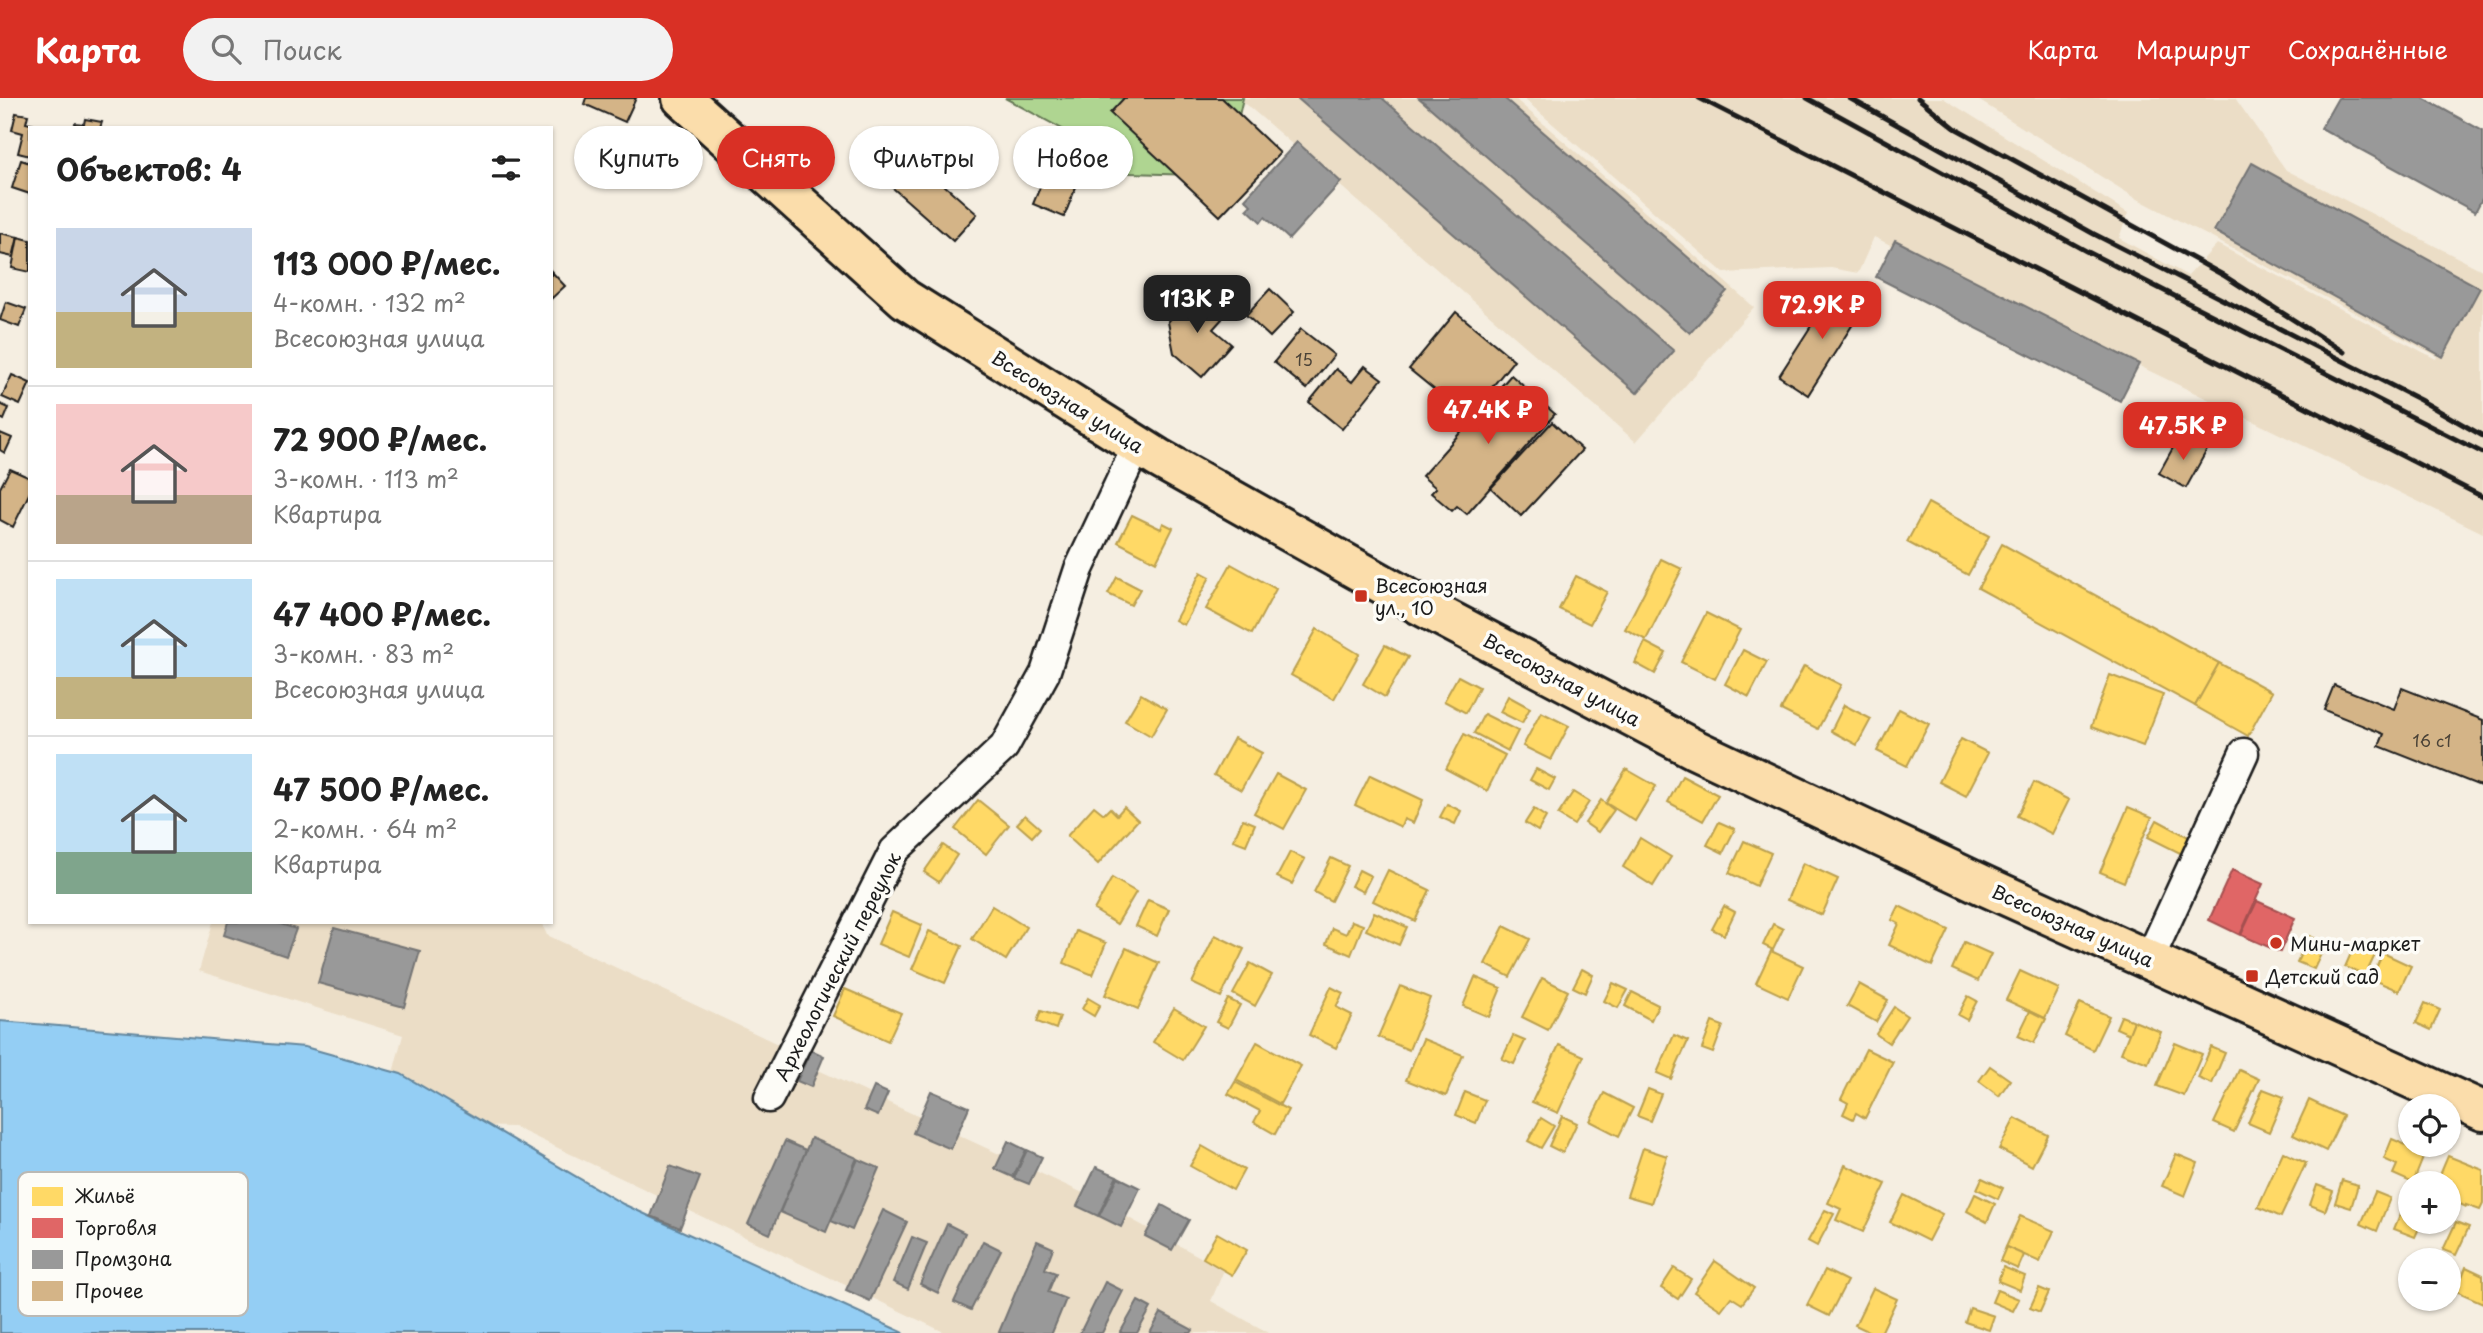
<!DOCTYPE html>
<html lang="ru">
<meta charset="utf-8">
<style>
body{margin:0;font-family:"Playpen Sans",sans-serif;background:#f2f2f2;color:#222;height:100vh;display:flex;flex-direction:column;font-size:26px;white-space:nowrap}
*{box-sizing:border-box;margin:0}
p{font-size:23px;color:#767676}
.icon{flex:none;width:38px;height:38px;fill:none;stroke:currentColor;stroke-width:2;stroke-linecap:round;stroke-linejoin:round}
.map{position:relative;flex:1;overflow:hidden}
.panel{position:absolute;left:28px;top:28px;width:525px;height:798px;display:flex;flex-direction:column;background:#fff;border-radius:0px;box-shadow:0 2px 5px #0004}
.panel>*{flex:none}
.top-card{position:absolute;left:574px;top:28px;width:665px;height:63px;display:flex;gap:14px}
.tools{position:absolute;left:2398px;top:996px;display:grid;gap:14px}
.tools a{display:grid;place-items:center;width:63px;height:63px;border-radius:50%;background:#fff;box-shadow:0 2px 5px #0004;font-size:35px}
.price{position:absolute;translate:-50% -60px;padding:0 16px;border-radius:14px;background:#d93025;color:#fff;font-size:23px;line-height:46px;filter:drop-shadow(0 2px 4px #0008)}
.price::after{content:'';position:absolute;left:50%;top:42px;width:21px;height:16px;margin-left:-10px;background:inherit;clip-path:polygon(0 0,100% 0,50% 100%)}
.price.selected{background:#222;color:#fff}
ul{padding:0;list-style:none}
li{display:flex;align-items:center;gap:21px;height:175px;padding:0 28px}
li+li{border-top:2px solid #e0e0e0}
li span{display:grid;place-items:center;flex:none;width:196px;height:140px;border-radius:0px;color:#555}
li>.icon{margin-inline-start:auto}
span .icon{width:84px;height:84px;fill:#fffc;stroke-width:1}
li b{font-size:30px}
h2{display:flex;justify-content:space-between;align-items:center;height:84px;padding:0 28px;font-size:30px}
.pill{padding:0 24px;border-radius:32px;background:#fff;box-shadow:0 2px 5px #0004;font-size:24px;line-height:63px}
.pill.selected{background:#d93025;color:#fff}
header{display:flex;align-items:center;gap:42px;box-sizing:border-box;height:98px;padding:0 35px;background:#d93025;color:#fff}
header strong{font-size:33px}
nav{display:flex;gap:38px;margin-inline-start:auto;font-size:24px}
.search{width:490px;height:63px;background:#f2f2f2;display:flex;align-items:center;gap:18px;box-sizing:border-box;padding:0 24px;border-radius:38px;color:#767676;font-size:26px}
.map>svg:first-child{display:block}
</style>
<header>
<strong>Карта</strong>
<div class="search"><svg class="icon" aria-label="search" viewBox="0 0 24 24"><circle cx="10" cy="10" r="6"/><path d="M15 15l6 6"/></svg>Поиск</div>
<nav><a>Карта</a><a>Маршрут</a><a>Сохранённые</a></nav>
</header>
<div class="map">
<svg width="2483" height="1235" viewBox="0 0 2483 1235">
<rect width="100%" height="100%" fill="#f5eee1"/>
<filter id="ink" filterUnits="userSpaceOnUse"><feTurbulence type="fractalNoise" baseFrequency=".0143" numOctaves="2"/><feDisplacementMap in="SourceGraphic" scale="14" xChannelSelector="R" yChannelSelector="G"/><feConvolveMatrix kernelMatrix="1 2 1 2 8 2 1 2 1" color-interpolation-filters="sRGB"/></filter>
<g filter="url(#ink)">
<g fill="#ebddc6">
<path d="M1239,0H1514L1754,209L1636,344Z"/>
<path d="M1523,0H1943L2128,115L2119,140L2188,178L2217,146L2436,261L2437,258L2134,99L1975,0H2235L2286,72L2482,172L2483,171V435L1874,139L1858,175L1831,170L1724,175Z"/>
<path d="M213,824H541L547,837L782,948L799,963L1085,1096L1224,1172L1211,1203L1269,1235H946L514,1029L423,1027L384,1009L403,937L199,873Z"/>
</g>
<path fill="#afd591" stroke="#667856" stroke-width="2" d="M1005,0H1243L1225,78L1130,75L1079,40Z"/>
<path fill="#94cef4" stroke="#64879e" stroke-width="2" d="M0,923L305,949L401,976L623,1106L904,1235H0Z"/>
<g fill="#ffd966" stroke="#bba050" stroke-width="2">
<path d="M1928,405L1989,438L1968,477L1907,444Z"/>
<path d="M1132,417L1161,431L1163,425L1173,430L1156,464L1118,444Z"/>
<path d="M2002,446L2219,565L2195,608L1978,490Z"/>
<path d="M1661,461L1682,471L1646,542L1625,531Z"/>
<path d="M1231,466L1276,491L1252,536L1206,511Z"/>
<path d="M1201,474L1210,479L1184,527L1175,522Z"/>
<path d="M1576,478L1607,494L1590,526L1559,511Z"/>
<path d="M1117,479L1140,491L1131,507L1108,496Z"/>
<path d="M1706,515L1740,532L1715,581L1681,564Z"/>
<path d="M1317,531L1359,556L1334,601L1291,577Z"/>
<path d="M1645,544L1666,555L1655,576L1635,565Z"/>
<path d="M1385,547L1408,559L1385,599L1363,586Z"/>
<path d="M1743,552L1767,564L1749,599L1725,586Z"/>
<path d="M2219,565L2272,594L2248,638L2195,608Z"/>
<path d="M1804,568L1841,587L1818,631L1781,612Z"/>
<path d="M2110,577L2163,597L2143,648L2091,629Z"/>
<path d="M1458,578L1479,589L1466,615L1444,603Z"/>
<path d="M1141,596L1167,611L1151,638L1125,623Z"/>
<path d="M1508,598L1530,610L1522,625L1500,614Z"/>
<path d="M1844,607L1871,621L1857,647L1831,633Z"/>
<path d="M1899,611L1929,626L1907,668L1877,653Z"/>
<path d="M1541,614L1569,628L1551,662L1523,648Z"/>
<path d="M1484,616L1518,633L1508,653L1474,635Z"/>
<path d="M1464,636L1505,657L1487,693L1446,671Z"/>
<path d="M1234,640L1262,655L1241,692L1214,677Z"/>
<path d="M1961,641L1988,655L1966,698L1939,684Z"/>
<path d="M1536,671L1555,681L1549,692L1530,682Z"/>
<path d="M1626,671L1656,688L1635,723L1606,705Z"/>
<path d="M1276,676L1306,692L1284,731L1254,715Z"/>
<path d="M1370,677L1423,702L1413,725L1404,721L1401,729L1355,707Z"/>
<path d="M1682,678L1718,697L1703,723L1668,704Z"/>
<path d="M2034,684L2069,702L2052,736L2017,718Z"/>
<path d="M1573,694L1589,704L1574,727L1558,717Z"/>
<path d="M978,702L1009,727L986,756L955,731Z"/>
<path d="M1601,702L1614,712L1598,734L1585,725Z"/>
<path d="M1447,706L1461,713L1455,726L1440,719Z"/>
<path d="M1094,708L1104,716L1110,710L1117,717L1124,709L1138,722L1098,766L1067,738Z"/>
<path d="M2128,709L2152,719L2124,784L2100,774Z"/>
<path d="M1534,711L1546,719L1538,733L1525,725Z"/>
<path d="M1025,717L1040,730L1032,739L1017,726Z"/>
<path d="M1243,721L1255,726L1246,747L1233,742Z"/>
<path d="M2157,722L2196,743L2188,759L2148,739Z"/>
<path d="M1719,724L1735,731L1723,755L1707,747Z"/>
<path d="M1640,740L1671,759L1653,788L1623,769Z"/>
<path d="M1744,743L1771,755L1756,788L1729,775Z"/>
<path d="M943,747L957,757L939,784L924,774Z"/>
<path d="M1290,754L1305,761L1292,786L1277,779Z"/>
<path d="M1331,760L1348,768L1331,803L1314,794Z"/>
<path d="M1803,765L1838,781L1822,817L1787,802Z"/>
<path d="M1359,772L1371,778L1363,794L1351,788Z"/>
<path d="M1388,772L1430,792L1415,823L1373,803Z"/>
<path d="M1112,780L1136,794L1117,826L1094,812Z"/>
<path d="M1148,802L1169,811L1157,838L1136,828Z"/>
<path d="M992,808L1026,829L1006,862L972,841Z"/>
<path d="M1724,808L1735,814L1724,837L1712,831Z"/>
<path d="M1899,808L1949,832L1932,868L1889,847L1899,826L1892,822Z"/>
<path d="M892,814L922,827L909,859L878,846Z"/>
<path d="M1374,814L1407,829L1399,847L1366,832Z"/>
<path d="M1352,823L1363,827L1351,857L1326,846L1332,830L1346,836Z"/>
<path d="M1773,826L1783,831L1773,852L1763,847Z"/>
<path d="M1504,828L1530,841L1510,879L1485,866Z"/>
<path d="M929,833L962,848L945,885L912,871Z"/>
<path d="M1076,833L1106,845L1093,877L1064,865Z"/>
<path d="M1215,837L1244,851L1221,899L1192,885Z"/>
<path d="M2309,838L2326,845L2314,871L2297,864Z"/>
<path d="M1964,844L1991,856L1978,883L1952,871Z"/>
<path d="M2355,846L2376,855L2365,878L2345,869Z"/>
<path d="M1126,850L1159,865L1138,911L1105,897Z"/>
<path d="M1771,853L1803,868L1788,900L1756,885Z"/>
<path d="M2383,855L2411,868L2399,893L2371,881Z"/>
<path d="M1250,865L1272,877L1255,908L1233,896Z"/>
<path d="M1582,871L1593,877L1585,895L1573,889Z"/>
<path d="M2020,873L2059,891L2045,920L2006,902Z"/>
<path d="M1475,879L1501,890L1489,919L1463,908Z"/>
<path d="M1542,880L1568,893L1548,932L1522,919Z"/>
<path d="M1613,885L1628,892L1618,910L1604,903Z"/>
<path d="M1859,886L1888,902L1876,924L1847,908Z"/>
<path d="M1400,888L1430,900L1409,952L1378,939Z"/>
<path d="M1331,889L1343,895L1336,909L1352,917L1336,950L1309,937Z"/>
<path d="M845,891L901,915L888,943L833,918Z"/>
<path d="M1632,894L1658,907L1651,922L1625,908Z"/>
<path d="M1968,898L1977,903L1967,922L1958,917Z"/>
<path d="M1088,900L1100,907L1094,918L1082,911Z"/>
<path d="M1228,901L1240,907L1228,930L1216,924Z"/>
<path d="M2080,905L2109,918L2093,952L2065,938Z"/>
<path d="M2425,905L2440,912L2431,932L2416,925Z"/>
<path d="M1894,909L1907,918L1889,945L1876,936Z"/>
<path d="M1174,910L1204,928L1183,962L1153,944Z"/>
<path d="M1041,913L1060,919L1056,931L1037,924Z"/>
<path d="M2030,913L2046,921L2034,945L2018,938Z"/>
<path d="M2121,918L2134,923L2129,936L2116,930Z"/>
<path d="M2134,923L2161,934L2148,965L2121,955Z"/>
<path d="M1712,924L1723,928L1713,955L1702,951Z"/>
<path d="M1674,937L1688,943L1671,981L1657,975Z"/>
<path d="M1513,938L1525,943L1514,966L1502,961Z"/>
<path d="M1423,941L1463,957L1446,998L1406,982Z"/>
<path d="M1257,944L1301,968L1280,1006L1236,982Z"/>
<path d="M2175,945L2202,956L2184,998L2157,988Z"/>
<path d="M1559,947L1584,958L1558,1015L1532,1004Z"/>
<path d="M2211,949L2225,955L2212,986L2198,980Z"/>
<path d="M1866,951L1893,964L1865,1020L1856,1015L1853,1021L1843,1016L1848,1005L1841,1001Z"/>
<path d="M1990,968L2010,982L1999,998L1979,983Z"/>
<path d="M2239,972L2259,981L2234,1034L2214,1025Z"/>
<path d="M1235,984L1288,1012L1275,1036L1254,1024L1260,1013L1228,996Z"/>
<path d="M1648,991L1661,996L1650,1023L1637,1018Z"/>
<path d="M2263,991L2284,999L2269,1034L2248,1025Z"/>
<path d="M1465,994L1485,1002L1476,1025L1456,1017Z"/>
<path d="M1604,995L1633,1010L1619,1038L1590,1023Z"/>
<path d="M2309,1002L2343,1018L2326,1053L2293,1037Z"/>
<path d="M1562,1018L1577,1025L1563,1055L1549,1048Z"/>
<path d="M1541,1020L1554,1028L1541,1050L1528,1043Z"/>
<path d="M2015,1020L2048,1037L2032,1068L1999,1051Z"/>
<path d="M2392,1041L2425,1055L2413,1085L2393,1076L2397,1067L2384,1061Z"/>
<path d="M1202,1048L1244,1072L1233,1092L1190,1068Z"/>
<path d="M1643,1050L1667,1058L1651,1105L1627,1098Z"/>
<path d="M2283,1054L2306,1065L2281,1119L2258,1109Z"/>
<path d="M2176,1056L2198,1065L2185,1098L2162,1088Z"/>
<path d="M2448,1058L2483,1072V1106L2480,1112L2466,1107V1109L2458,1105L2456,1110L2448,1107V1085L2437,1084Z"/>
<path d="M1845,1067L1886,1086L1863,1134L1836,1122L1841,1111L1828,1105Z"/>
<path d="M1982,1080L2003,1090L1998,1101L1977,1091Z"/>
<path d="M2342,1082L2358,1087L2351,1110L2335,1105Z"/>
<path d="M2317,1087L2333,1093L2325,1113L2310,1107Z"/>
<path d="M2375,1094L2390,1100L2377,1133L2361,1126Z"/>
<path d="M1975,1096L1995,1106L1987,1124L1967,1113Z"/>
<path d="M1904,1097L1942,1116L1928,1143L1890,1124Z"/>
<path d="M2408,1097L2410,1124H2422L2415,1139L2394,1131Z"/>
<path d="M1825,1112L1834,1116L1817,1148L1808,1143Z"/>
<path d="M2020,1118L2054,1133L2040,1164L2006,1149Z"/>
<path d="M2456,1124L2469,1129L2456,1157L2443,1152Z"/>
<path d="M1217,1135L1247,1152L1232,1177L1203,1160Z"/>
<path d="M2006,1149L2024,1157L2018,1171L2000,1163Z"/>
<path d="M1715,1163L1754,1190L1742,1206L1731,1199L1721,1212L1694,1194Z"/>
<path d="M2003,1169L2025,1178L2020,1192L1998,1183Z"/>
<path d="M2466,1169L2483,1177V1205L2456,1193Z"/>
<path d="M1674,1170L1691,1181L1678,1201L1661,1190Z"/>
<path d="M1825,1172L1847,1183L1829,1218L1807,1207Z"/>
<path d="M1873,1190L1897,1201L1881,1235H1872L1855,1227Z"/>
<path d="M2039,1190L2049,1194L2040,1214L2030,1210Z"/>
<path d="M1997,1192L2019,1201L2013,1213L1992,1204Z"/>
<path d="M1970,1210L1994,1218L1989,1232L1965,1224Z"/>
</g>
<g fill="#e06666" stroke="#a55050" stroke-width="2">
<path d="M2232,772L2263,786L2240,837L2209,822Z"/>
<path d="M2257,803L2295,820L2280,854L2241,837Z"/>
</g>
<g fill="#999" stroke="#747474" stroke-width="2">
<path d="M1297,0H1382L1674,253L1637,295Z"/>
<path d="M1419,0H1504L1727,193L1690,235Z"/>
<path d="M2338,0H2423L2483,33V99L2475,114L2321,30Z"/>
<path d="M1297,44L1341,84L1289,141L1265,119L1261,124L1247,111L1251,107L1245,101Z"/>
<path d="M2252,65L2480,190L2443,259L2214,133Z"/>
<path d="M1895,142L2139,266L2120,303L1876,179Z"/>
<path d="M228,824H275L296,831L286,858L224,837Z"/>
<path d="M334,830L420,853L404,909L318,885Z"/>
<path d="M811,952L824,958L811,989L797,983Z"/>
<path d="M874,989L888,995L878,1018L864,1012Z"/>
<path d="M931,993L969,1009L951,1051L913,1035Z"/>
<path d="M811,1040L857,1060L826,1134L780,1114Z"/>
<path d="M785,1043L806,1052L770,1136L748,1126Z"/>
<path d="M1008,1043L1026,1052L1013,1079L995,1071Z"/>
<path d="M1027,1052L1042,1059L1029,1086L1014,1080Z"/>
<path d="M858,1061L879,1070L852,1132L831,1123Z"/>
<path d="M670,1068L700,1079L680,1130L651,1118Z"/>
<path d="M1096,1069L1117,1078L1098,1118L1077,1108Z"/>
<path d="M1118,1079L1140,1090L1121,1129L1099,1118Z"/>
<path d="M1162,1107L1189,1122L1172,1152L1145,1138Z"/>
<path d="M883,1112L907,1124L870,1203L846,1192Z"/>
<path d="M947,1126L965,1135L938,1195L920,1186Z"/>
<path d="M912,1139L927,1145L908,1191L893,1184Z"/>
<path d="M983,1143L1001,1152L971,1212L954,1204Z"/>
<path d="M1037,1143L1053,1150L1045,1171L1056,1175L1048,1194L1066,1201L1052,1235H1001L999,1234Z"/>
<path d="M1105,1184L1123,1193L1102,1235H1080Z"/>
<path d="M1138,1203L1151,1210L1137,1235H1120Z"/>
<path d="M1161,1215L1193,1232L1191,1235H1150Z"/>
</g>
<g fill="#d4b487" stroke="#1c1c1c" stroke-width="2">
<path d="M586,0H636L625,24L584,6Z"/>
<path d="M1124,0H1222L1280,55L1220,118L1110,15Z"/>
<path d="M16,15L28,17L26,25L47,30H30V58L18,55L23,35L12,32Z"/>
<path d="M85,21L102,24L100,30H74L75,25L84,26Z"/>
<path d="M910,57L977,116L953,143L886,84Z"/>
<path d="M21,62L30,65V96L12,90Z"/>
<path d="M1049,67L1080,79L1064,119L1033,106Z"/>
<path d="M0,135L18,139L13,159L0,156Z"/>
<path d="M18,139L30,142V174L12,170Z"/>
<path d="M551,173L565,188L551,201Z"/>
<path d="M1836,189L1865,207L1808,297L1779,278Z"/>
<path d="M1270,191L1294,214L1270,239L1246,217Z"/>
<path d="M1192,195L1222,221L1213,231L1231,246L1202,279L1174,255L1168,224Z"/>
<path d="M6,204L26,211L19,229L0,222Z"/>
<path d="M1456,214L1514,262L1468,319L1409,271Z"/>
<path d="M1301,231L1334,257L1307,291L1274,264Z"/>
<path d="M1365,268L1382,281L1342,331L1309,304L1336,271L1352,284Z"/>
<path d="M12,277L30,285L20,307L2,299Z"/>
<path d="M1511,277L1555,316L1467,416L1457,408L1452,413L1431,395L1436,390L1422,378Z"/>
<path d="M0,306L9,310L4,322L0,320Z"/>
<path d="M1552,324L1582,352L1521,418L1491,390Z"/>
<path d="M0,335L12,340L5,355L0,352Z"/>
<path d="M2180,337L2207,352L2186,390L2159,375Z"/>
<path d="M10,371L30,380V394L13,429L0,422V390Z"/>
<path d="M2334,587L2394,611L2402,590L2483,622V689L2379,648L2384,636L2324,612Z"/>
</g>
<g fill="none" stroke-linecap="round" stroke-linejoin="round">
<defs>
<g id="minor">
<path d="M2149,862L2244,655"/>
<path d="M769,1000L894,753L1004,649L1045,575L1079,471L1137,348"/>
</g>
<path id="highway" d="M682,0L905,201L1158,360L1420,507L1694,651L1985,788L2483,1013"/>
</defs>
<use href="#minor" stroke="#1c1c1c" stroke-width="33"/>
<use href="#highway" stroke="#1c1c1c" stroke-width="44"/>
<use href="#minor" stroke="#fdfcf7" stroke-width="28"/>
<use href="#highway" stroke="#fbddab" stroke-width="38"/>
<g stroke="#1c1c1c" stroke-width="5">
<path d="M1699,0L2483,399"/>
<path d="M1807,0L2086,153L2483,355"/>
<path d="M1849,0L2094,136L2420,302L2483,338"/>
<path d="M1918,0L1955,30L2223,177L2344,254"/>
</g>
</g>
</g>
<g fill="#c8321e" stroke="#fdfcf7" stroke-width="2.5">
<rect x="1354" y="491" width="14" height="14" rx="3.5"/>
<circle cx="2276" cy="845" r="7"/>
<rect x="2245" y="871" width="14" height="14" rx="3.5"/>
</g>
<g text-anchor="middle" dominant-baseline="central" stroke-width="7" stroke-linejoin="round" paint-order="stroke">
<g font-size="16" fill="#4a4237">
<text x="1304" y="261">15</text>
<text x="2432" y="642">16 с1</text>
</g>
<g font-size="19" fill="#1c1c1c" stroke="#fdfcf7">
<text transform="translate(1068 303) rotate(32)">Всесоюзная улица</text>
<text transform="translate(1562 581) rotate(28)">Всесоюзная улица</text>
<text transform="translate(2073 827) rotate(24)">Всесоюзная улица</text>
<text transform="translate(837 868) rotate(-63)">Археологический переулок</text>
</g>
<g font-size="19" fill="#1c1c1c" stroke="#fdfcf7" text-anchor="start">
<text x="1375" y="487">Всесоюзная<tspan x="1375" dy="22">ул., 10</tspan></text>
<text x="2290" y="845">Мини-маркет</text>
<text x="2266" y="878">Детский сад</text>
</g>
</g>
<rect x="18" y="1074" width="230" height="144" rx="10" fill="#fdfcf7" stroke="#bab9b5" stroke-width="2"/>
<rect x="32" y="1089" width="31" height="19" fill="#ffd966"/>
<rect x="32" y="1120" width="31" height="20" fill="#e06666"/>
<rect x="32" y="1152" width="31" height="19" fill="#999"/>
<rect x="32" y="1183" width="31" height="20" fill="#d4b487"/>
<g font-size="19" fill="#1c1c1c">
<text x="75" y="1105">Жильё</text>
<text x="75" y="1137">Торговля</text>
<text x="75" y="1168">Промзона</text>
<text x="75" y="1200">Прочее</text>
</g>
</svg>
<div class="tools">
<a><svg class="icon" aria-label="locate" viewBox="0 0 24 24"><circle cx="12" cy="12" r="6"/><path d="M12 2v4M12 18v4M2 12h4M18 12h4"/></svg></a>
<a>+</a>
<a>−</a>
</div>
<b class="price selected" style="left:1197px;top:237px">113K ₽</b>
<b class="price" style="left:1822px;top:243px">72.9K ₽</b>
<b class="price" style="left:1488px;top:348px">47.4K ₽</b>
<b class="price" style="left:2183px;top:364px">47.5K ₽</b>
<div class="top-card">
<a class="pill">Купить</a>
<a class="pill selected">Снять</a>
<a class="pill">Фильтры</a>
<a class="pill">Новое</a>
</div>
<section class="panel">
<h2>Объектов: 4<svg class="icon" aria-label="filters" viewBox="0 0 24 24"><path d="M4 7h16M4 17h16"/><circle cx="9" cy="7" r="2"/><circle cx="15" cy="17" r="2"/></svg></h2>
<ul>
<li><span style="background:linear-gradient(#c9d6e8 60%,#c2b280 0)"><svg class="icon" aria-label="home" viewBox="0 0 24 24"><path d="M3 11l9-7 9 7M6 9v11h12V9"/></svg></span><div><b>113 000 ₽/мес.</b><p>4-комн. · 132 m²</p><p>Всесоюзная улица</p></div></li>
<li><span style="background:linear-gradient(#f6c9c9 65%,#b9a48a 0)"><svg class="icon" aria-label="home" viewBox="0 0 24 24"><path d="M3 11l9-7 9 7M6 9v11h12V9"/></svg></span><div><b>72 900 ₽/мес.</b><p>3-комн. · 113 m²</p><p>Квартира</p></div></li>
<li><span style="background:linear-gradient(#bfe0f5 70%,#c2b280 0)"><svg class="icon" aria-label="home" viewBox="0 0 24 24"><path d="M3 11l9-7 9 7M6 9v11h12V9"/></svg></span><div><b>47 400 ₽/мес.</b><p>3-комн. · 83 m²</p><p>Всесоюзная улица</p></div></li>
<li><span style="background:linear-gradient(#bfe0f5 70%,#7fa58c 0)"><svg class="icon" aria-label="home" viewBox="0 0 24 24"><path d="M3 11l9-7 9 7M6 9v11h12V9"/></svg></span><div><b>47 500 ₽/мес.</b><p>2-комн. · 64 m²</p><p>Квартира</p></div></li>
</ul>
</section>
</div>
